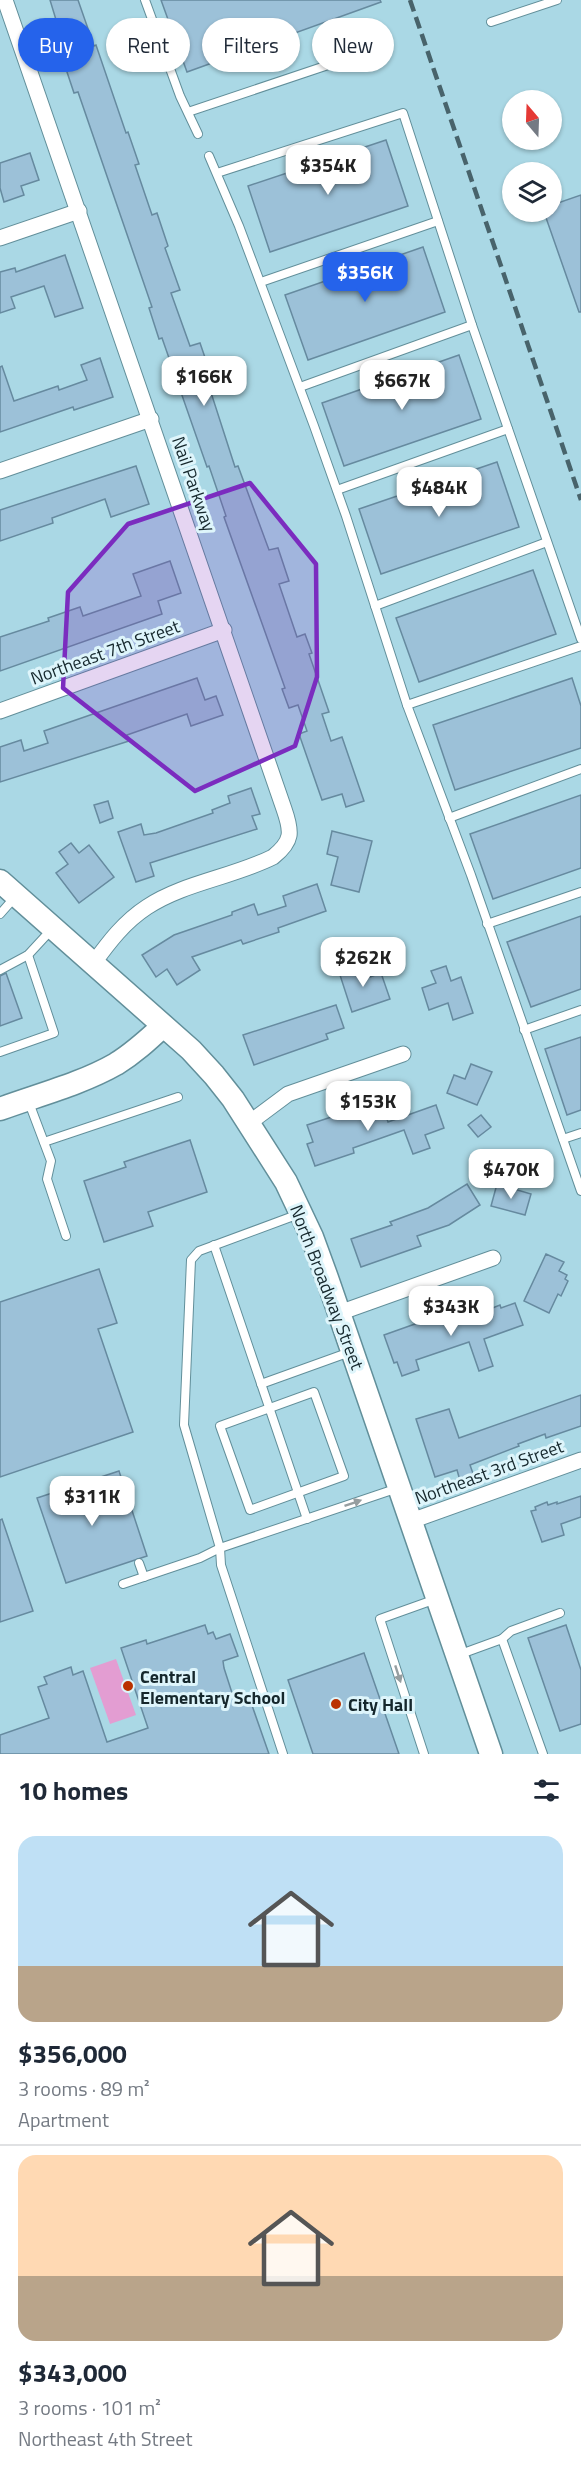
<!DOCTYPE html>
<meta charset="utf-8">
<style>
body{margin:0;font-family:"Titillium Web",sans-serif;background:#f6f6f7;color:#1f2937;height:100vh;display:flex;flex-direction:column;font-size:22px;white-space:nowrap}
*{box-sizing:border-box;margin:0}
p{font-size:20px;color:#747a83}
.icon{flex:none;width:33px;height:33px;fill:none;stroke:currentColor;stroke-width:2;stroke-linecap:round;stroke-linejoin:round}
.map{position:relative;height:1754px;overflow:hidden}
.panel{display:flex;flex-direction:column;background:#fff;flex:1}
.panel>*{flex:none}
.banner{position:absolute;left:18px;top:18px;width:546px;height:54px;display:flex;gap:12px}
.needle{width:39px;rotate:341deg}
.fabs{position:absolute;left:502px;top:90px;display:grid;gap:12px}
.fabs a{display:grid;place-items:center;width:60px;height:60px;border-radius:50%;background:#fff;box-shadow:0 2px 4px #0004;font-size:30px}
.price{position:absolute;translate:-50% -51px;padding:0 14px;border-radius:12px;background:#fff;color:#222;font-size:20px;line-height:39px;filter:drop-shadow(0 2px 3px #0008)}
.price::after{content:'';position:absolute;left:50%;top:36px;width:18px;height:14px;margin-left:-9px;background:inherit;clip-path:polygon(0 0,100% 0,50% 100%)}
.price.on{background:#2563eb;color:#fff}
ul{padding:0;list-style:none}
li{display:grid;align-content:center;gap:12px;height:318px;padding:0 18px}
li+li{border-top:2px solid #e0e1e3}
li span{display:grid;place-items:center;height:186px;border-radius:18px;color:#555}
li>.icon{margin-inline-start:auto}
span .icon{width:108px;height:108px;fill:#fffc;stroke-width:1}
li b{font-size:26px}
h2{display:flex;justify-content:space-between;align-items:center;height:72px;padding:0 18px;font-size:26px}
.pill{padding:0 21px;border-radius:27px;background:#fff;box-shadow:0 2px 4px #0004;font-size:21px;line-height:54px}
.pill.on{background:#2563eb;color:#fff}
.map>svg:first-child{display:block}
</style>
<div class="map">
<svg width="581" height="1754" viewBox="0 0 581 1754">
<rect width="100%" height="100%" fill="#aad8e5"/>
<path fill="#e39dd2" d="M116,1659L136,1715L110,1724L90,1668Z"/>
<g fill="#9cc1d8" stroke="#668a9f" stroke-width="1.5">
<path d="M50,0H78L94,46L96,45L126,133L128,132L139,164L135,165L152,215L157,213L168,246L165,248L180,290L171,293L190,346L200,343L210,372L205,374L235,467L238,466L269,550L278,548L289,581L279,584L297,637L305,634L312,653L309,654L329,712L322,714L331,741L342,737L364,801L346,807L342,794L322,800L299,734L307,731L298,705L289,708L282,689L285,688L224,517L226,516L209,466L207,467L162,338L159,339L149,308L152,307L78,92L74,93L62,57L67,56Z"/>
<path d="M161,0H380L381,2L187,72Z"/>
<path d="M386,140L408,206L270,252L248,186Z"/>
<path d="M30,153L39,180L21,186L24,195L4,202L0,188V163Z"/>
<path d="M581,195V312H579L544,212H552V205Z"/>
<path d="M423,247L445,312L308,360L285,295Z"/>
<path d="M65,255L83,308L55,317L44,286L11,297L15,308L0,313V272L15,268L16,272Z"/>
<path d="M459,355L481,419L344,466L322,403Z"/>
<path d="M100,358L113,397L74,410L73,407L0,432V367L2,366L14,401L58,386L59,390L87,380L81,365Z"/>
<path d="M497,462L519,527L381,574L359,509Z"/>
<path d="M136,466L149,504L111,517L105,499L52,518L53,523L0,541V510Z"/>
<path d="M170,561L181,593L158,601L162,614L0,671V637L49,621L48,618L80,607L83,616L141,596L133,574Z"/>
<path d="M533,570L556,634L419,682L396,618Z"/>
<path d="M197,678L205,700L216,696L223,715L191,726L187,714L127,735L129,741L0,782V747L21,740L24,751L48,743L44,731Z"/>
<path d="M572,678L581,706V748L455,790L433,725Z"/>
<path d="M251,788L260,814L252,816L257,829L150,863L154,876L136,882L118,832L141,824L144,835L156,833L213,813L212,810L230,803L228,796Z"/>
<path d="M581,795V868L493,899L470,834Z"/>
<path d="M108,801L113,818L100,823L94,805Z"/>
<path d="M332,831L372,841L359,892L331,885L338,857L327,854Z"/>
<path d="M71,843L79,853L89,845L114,877L79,903L56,873L68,864L59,852Z"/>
<path d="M317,884L326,911L278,928L279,932L243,944L241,940L192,957L200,970L177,985L167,969L156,977L142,955L174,935L232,915V912L254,904L258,915L286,906L283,896Z"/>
<path d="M581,916V989L531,1007L507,942Z"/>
<path d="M365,963L370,977L381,973L390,999L352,1012L339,972Z"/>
<path d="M446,966L451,981L461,977L473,1013L453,1020L448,1003L429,1010L422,988L436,983L431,971Z"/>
<path d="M6,973L22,1018L0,1026V976Z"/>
<path d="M336,1005L344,1028L326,1034L328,1039L254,1065L243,1035Z"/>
<path d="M581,1037V1110L567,1115L545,1049Z"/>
<path d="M471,1064L492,1072L477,1105L447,1093L454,1075L465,1079Z"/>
<path d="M436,1105L444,1128L425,1135L430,1148L413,1154L404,1130L353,1148L354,1153L315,1166L307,1144L313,1142L307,1125L365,1106L369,1118L385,1113L388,1122Z"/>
<path d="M481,1115L491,1127L478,1137L468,1125Z"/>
<path d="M190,1140L207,1192L148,1212L153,1226L104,1242L84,1181L126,1167L124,1162Z"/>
<path d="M467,1184L480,1205L449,1225L417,1236L421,1246L361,1267L351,1239L392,1225L390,1222L428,1208Z"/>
<path d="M497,1184L531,1194L525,1215L491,1206Z"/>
<path d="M546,1254L564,1262L559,1271L567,1275L565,1279L568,1281L561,1296L558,1294L549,1313L524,1301Z"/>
<path d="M99,1269L117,1323L98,1329L133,1432L0,1477V1302Z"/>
<path d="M515,1303L523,1325L484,1339L493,1366L479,1371L469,1342L416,1360L419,1370L402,1376L397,1362L394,1363L384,1335L443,1314L447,1326L500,1305L501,1308Z"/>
<path d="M581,1395V1426L546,1438L545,1434L518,1444L519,1446L470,1465L475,1479L461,1484L457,1470L435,1477L416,1419L449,1409L459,1438Z"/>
<path d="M119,1471L147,1556L66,1583L37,1498Z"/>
<path d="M581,1496V1517L561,1524L564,1535L542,1542L531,1511L536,1510L535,1507L547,1502L548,1505L557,1502V1504Z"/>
<path d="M2,1519L33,1611L0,1622V1520Z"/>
<path d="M205,1625L208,1634L213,1632L216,1639L230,1634L238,1656L223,1661L224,1668L234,1699L248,1694L269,1754H0V1735L49,1718L38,1687L47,1684L44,1677L71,1667L73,1675L83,1671L107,1742L148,1728L121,1648L146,1640L147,1644Z"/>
<path d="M566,1625L581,1670V1724L560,1731L528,1638Z"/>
<path d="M364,1653L399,1754H313L288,1680Z"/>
</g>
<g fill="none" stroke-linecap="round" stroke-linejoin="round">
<defs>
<g id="lane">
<path d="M145,0L180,96L198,134"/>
<path d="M491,22L557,0"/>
<path d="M188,112L373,50"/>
<path d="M209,156L239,226L314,426L346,516L407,705L471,875L581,1191"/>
<path d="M217,173L403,113L472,325L581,639"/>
<path d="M261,282L438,221"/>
<path d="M300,387L472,325"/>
<path d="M337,490L508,429"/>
<path d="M375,606L547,542"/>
<path d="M407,705L581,646"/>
<path d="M449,818L581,769"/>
<path d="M0,914L15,897"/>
<path d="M487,924L581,892"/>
<path d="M0,970L28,955L52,929"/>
<path d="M524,1030L581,1010"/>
<path d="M0,1052L54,1033L28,955"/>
<path d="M28,1100L51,1161L47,1179L66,1236"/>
<path d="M563,1139L581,1133"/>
<path d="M44,1142L178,1097"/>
<path d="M299,1214L199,1251L191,1260L184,1425L220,1548L398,1488"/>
<path d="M214,1245L307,1519"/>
<path d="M261,1384L350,1352"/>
<path d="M314,1392L344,1476L250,1510L220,1426Z"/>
<path d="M139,1563L144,1577"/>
<path d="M123,1584L200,1558L220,1548L221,1565L283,1754"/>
<path d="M502,1639L511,1631L560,1613"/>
<path d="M458,1655L502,1639L543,1754"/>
<path d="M424,1754L380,1619L436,1599"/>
</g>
<g id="street">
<path d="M5,0L284,809C292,832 293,841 273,857C233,877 183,883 147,907C124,922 109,942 93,964"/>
<path d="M0,238L79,211"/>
<path d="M0,471L151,419"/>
<path d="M0,711L224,630"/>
<path d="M249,1123L288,1094L403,1054"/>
<path d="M339,1313L493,1258"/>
<path d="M411,1521L581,1460"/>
</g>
<g id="secondary">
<path d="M0,881L191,1050L214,1075L233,1099L286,1182L312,1237L327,1278L491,1754"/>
<path d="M0,1109C38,1095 81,1084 116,1064C134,1053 148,1040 163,1026"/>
</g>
</defs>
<use href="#lane" stroke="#628f9a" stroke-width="10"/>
<use href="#street" stroke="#628f9a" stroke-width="17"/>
<use href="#secondary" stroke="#628f9a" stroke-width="25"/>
<use href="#lane" stroke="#fff" stroke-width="8"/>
<use href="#street" stroke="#fff" stroke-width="15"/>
<use href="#secondary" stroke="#fff" stroke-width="22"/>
<path stroke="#48636b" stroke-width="4.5" stroke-dasharray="12 6" stroke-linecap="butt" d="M410,0L581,500"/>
</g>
<defs><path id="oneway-solid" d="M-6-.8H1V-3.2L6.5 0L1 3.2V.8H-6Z" transform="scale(1.5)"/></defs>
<g fill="#969ea0">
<use href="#oneway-solid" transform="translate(353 1503) rotate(-19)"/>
<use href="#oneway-solid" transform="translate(398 1674) rotate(72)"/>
</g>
<path fill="#7b2cbf" fill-opacity="0.2" stroke="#7b2cbf" stroke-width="4.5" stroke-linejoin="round" d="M250,483L316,564L317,677L295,746L195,791L63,688L68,592L128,524Z"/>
<g fill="#ba3100" stroke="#def5fb" stroke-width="2">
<circle cx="128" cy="1686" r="6"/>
<circle cx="336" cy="1704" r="6"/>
</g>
<g text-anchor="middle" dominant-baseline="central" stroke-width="6" stroke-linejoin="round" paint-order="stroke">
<g font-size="18" fill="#15272c" stroke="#def5fb">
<text transform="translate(194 484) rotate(71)">Nail Parkway</text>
<text transform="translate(105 652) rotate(-20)">Northeast 7th Street</text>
<text transform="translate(327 1287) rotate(69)">North Broadway Street</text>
<text transform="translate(489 1472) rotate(-20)">Northeast 3rd Street</text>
</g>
<g font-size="18" font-weight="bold" fill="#15272c" stroke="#def5fb" text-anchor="start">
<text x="140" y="1676">Central<tspan x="140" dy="21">Elementary School</tspan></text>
<text x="348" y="1704">City Hall</text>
</g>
</g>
</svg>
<div class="fabs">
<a><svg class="needle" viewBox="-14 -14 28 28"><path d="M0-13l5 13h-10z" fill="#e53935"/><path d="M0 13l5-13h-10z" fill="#747a83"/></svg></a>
<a><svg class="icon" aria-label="layers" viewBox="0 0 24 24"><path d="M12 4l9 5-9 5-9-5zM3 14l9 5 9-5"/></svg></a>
</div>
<b class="price" style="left:328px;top:196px">$354K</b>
<b class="price on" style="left:365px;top:303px">$356K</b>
<b class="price" style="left:204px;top:407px">$166K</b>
<b class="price" style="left:402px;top:411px">$667K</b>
<b class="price" style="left:439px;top:518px">$484K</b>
<b class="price" style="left:363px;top:988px">$262K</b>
<b class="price" style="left:368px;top:1132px">$153K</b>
<b class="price" style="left:511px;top:1200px">$470K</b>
<b class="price" style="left:451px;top:1337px">$343K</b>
<b class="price" style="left:92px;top:1527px">$311K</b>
<div class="banner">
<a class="pill on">Buy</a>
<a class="pill">Rent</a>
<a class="pill">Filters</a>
<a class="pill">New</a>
</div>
</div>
<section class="panel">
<h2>10 homes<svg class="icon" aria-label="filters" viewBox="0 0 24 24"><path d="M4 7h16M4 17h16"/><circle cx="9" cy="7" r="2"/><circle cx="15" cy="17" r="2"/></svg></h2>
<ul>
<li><span style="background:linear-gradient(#bfe0f5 70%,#b9a48a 0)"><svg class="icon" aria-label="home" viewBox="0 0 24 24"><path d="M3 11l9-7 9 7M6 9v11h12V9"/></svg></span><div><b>$356,000</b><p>3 rooms · 89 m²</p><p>Apartment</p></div></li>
<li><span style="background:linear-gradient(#ffd9b3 65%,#b9a48a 0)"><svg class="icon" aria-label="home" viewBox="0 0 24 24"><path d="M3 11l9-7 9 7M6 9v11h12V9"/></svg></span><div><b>$343,000</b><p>3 rooms · 101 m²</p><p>Northeast 4th Street</p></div></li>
</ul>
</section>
